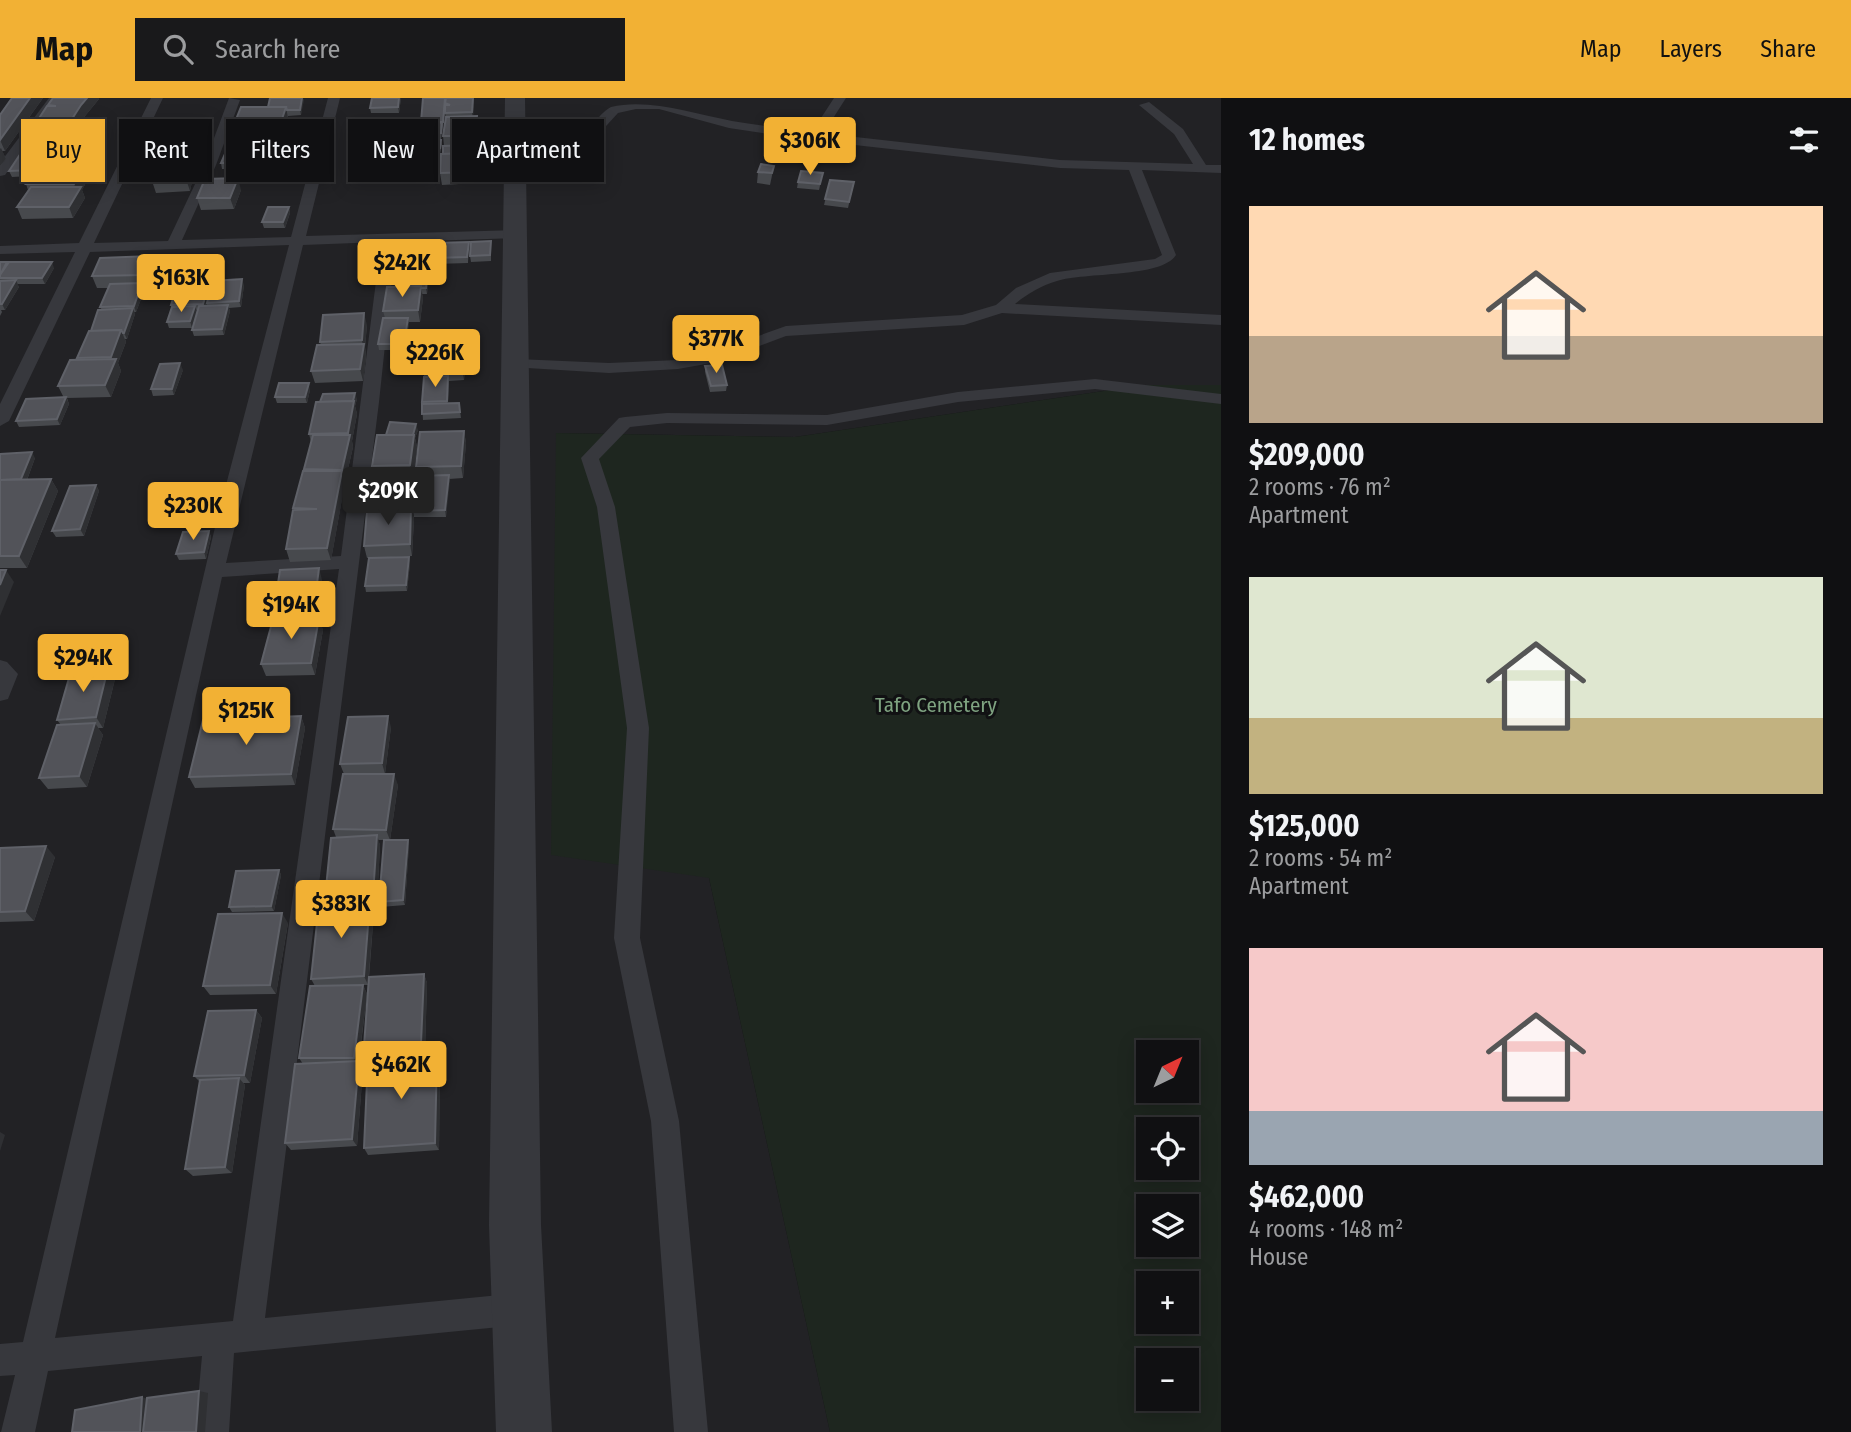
<!DOCTYPE html>
<meta charset="utf-8">
<style>
body{margin:0;font-family:"Fira Sans Condensed",sans-serif;background:#19191b;color:#f1f3f6;height:100vh;display:flex;flex-direction:column;font-size:26px;white-space:nowrap}
*{box-sizing:border-box;margin:0}
p{font-size:23px;color:#9c9d9f}
.icon{flex:none;width:38px;height:38px;fill:none;stroke:currentColor;stroke-width:2;stroke-linecap:round;stroke-linejoin:round}
.map{position:relative;flex:1;overflow:hidden}
.details{display:flex;flex-direction:column;background:#101012;width:630px}
.details>*{flex:none}
.banner{position:absolute;left:21px;top:21px;width:665px;height:63px;display:flex;gap:14px}
.needle{width:46px;rotate:43deg}
.fabs{position:absolute;left:1136px;top:942px;display:grid;gap:14px}
.fabs a{display:grid;place-items:center;width:63px;height:63px;border-radius:0px;background:#101012;box-shadow:0 4px 18px #0003,0 0 0 2px #303032;font-size:35px}
.price{position:absolute;translate:-50% -60px;padding:0 16px;border-radius:7px;background:#f2b134;color:#111;font-size:23px;line-height:46px;filter:drop-shadow(0 2px 4px #0008)}
.price::after{content:'';position:absolute;left:50%;top:42px;width:21px;height:16px;margin-left:-10px;background:inherit;clip-path:polygon(0 0,100% 0,50% 100%)}
.price.active{background:#222;color:#fff}
ul{padding:0;list-style:none}
li{display:grid;align-content:center;gap:14px;height:371px;padding:0 28px}
li span{display:grid;place-items:center;height:217px;border-radius:0px;color:#555}
li>.icon{margin-inline-start:auto}
span .icon{width:126px;height:126px;fill:#fffc;stroke-width:1}
li b{font-size:30px}
h2{display:flex;justify-content:space-between;align-items:center;height:84px;padding:0 28px;font-size:30px}
.chip{padding:0 24px;border-radius:0px;background:#101012;box-shadow:0 4px 18px #0003,0 0 0 2px #303032;font-size:24px;line-height:63px}
.chip.active{background:#f2b134;color:#111}
header{display:flex;align-items:center;gap:42px;box-sizing:border-box;height:98px;padding:0 35px;background:#f2b134;color:#111}
header strong{font-size:33px}
nav{display:flex;gap:38px;margin-inline-start:auto;font-size:24px}
.search{width:490px;height:63px;background:#19191b;display:flex;align-items:center;gap:18px;box-sizing:border-box;padding:0 24px;border-radius:0px;color:#9c9d9f;font-size:26px}
main{display:flex;flex:1;min-height:0}
.map>svg:first-child{display:block}
</style>
<header>
<strong>Map</strong>
<div class="search"><svg class="icon" aria-label="search" viewBox="0 0 24 24"><circle cx="10" cy="10" r="6"/><path d="M15 15l6 6"/></svg>Search here</div>
<nav><a>Map</a><a>Layers</a><a>Share</a></nav>
</header>
<main>
<div class="map">
<svg width="1221" height="1334" viewBox="0 0 1221 1334">
<rect width="100%" height="100%" fill="#161618"/>
<path fill="#222225" d="M0,0H1221V287H1144L795,339L556,335L709,780L830,1334H0Z"/>
<path fill="#1e261f" fill-rule="evenodd" d="M1144,287H1221V1334H830L709,780L551,757L556,335L795,339ZM1148,954H1186V992H1148ZM1148,1031H1186V1069H1148ZM1148,1108H1186V1146H1148ZM1148,1185H1186V1223H1148ZM1148,1262H1186V1300H1148Z"/>
<g fill="none" stroke-linecap="round" stroke-linejoin="round">
<g fill="#37383d" fill-rule="evenodd">
<path d="M49,0H61L5,77L0,78V65Z"/>
<path d="M151,0H163L94,145L168,143L204,67L229,0L240,2L216,67L182,142L291,139L328,0H340L306,138L517,132L524,136L517,140L396,144L379,304L265,1220L519,1195L530,1200L535,1211L530,1222L519,1227L234,1255L229,1334H195L202,1258L48,1273L35,1334H1L15,1277L0,1278V1246L23,1244L216,425L289,147L90,154L9,323L0,328V306L75,154L0,156V148L79,145ZM381,144L341,458L226,465L303,147ZM339,471L233,1223L55,1240L222,479Z"/>
<path d="M834,0H846L830,25L820,35L1060,62L1193,66L1174,36L1139,7L1149,4L1183,31L1206,67H1221V75L1142,72L1176,157C1162,180 1084,174 1057,183C1042,187 1027,196 1015,206L1221,217V227L1002,215L964,227L786,238L717,264L678,271L609,275L511,269L509,266L517,261L609,265L678,262L705,257L786,228L962,217L996,207L1016,190L1050,175L1155,161L1162,157L1129,72L1060,70L810,42L729,30L659,11H636L618,15L585,51L566,59L517,65L511,61C523,51 555,55 573,47C589,40 595,17 611,9C649,0 694,16 732,23C757,27 782,30 807,34L821,20Z"/>
<path d="M1095,281L1221,296V306L1095,291L958,304L827,327L667,325L630,329L599,361L615,409L649,630L640,840L679,1023L708,1334H674L651,1023L614,840L627,630L597,409L581,360L619,320L625,319L667,315L827,317L958,294Z"/>
<path d="M0,562L7,564L18,576L8,601L0,603Z"/>
</g>
<path fill="#37383d" fill-rule="evenodd" d="M505,0H525L541,1127L552,1334H496L489,1127Z"/>
</g>
<g fill="#47494d">
<path d="M12,0H43L5,53H2L6,61L0,68V17Z"/>
<path d="M270,0H303L301,17L288,18V20L284,35H259L247,71H222L221,65L236,31L235,24L268,9Z"/>
<path d="M372,0H401L399,15H371L370,10Z"/>
<path d="M423,0H474L473,18H477L478,29L476,49H473L475,66L476,85L442,87L440,75L444,48L443,38L446,21L445,15L441,41H421L420,36Z"/>
<path d="M99,1L85,18L75,35L41,36L36,25L48,8V7Z"/>
<path d="M205,26L208,37L200,53H164L160,42Z"/>
<path d="M441,42L442,47L440,56H418L417,50Z"/>
<path d="M87,48L91,59L85,68L89,79L82,92L85,100L73,120L22,121L17,109L28,92L26,86L31,78L12,79L9,73L49,54Z"/>
<path d="M389,48L387,67L362,68L361,62Z"/>
<path d="M191,62L194,74L190,93L156,95L152,83Z"/>
<path d="M774,68L770,87L757,85L758,74Z"/>
<path d="M823,75L819,92L797,90L798,84Z"/>
<path d="M830,82L854,84L848,110L824,107Z"/>
<path d="M241,92L234,111L201,112L197,100Z"/>
<path d="M289,109L290,115L285,130H264L262,124Z"/>
<path d="M491,143V163L471,164L470,158Z"/>
<path d="M469,144L468,165L435,166L434,160Z"/>
<path d="M433,146L434,152L432,167H395L394,161Z"/>
<path d="M151,158L155,170L148,189H144L145,191L136,214H134L135,216L127,241H125L126,244L118,265L121,273L111,299L67,300L69,306L60,327L19,329L16,323L64,300L58,288L78,262L77,260L102,212L100,209L108,190H97L92,178Z"/>
<path d="M0,164L8,166L54,170L45,186H17L19,189L5,212H1L2,214L0,218Z"/>
<path d="M429,174L427,196H422L423,200L420,224H409L405,252H379L378,246L385,220L383,213L404,188Z"/>
<path d="M211,181V184L244,187L241,209L229,210L230,213L224,237L194,238L192,232L198,212H196L197,214L192,230H169L167,224L172,209L171,207Z"/>
<path d="M367,227L365,249L366,258L363,283L315,285L311,273L321,247L320,244Z"/>
<path d="M467,254L464,282L449,283L448,305H459L461,320L423,322L422,304L424,279L423,271Z"/>
<path d="M705,268L727,287L726,293L710,294L705,274Z"/>
<path d="M183,272L174,297L153,298L151,291Z"/>
<path d="M310,292L307,305H277L275,299Z"/>
<path d="M357,301L355,308L357,316L352,343L353,349L345,384L331,462L290,464L286,451L294,412L293,410L305,373L304,371L311,344L309,336Z"/>
<path d="M418,332L415,340L417,349L409,409H411L414,421L412,458L391,459H409L410,465L407,493L366,494L365,488L369,460H367L364,448L371,411L370,408L375,379L372,368L386,337Z"/>
<path d="M464,333L466,345L463,380L449,381L446,419H414L413,413L418,378L416,369Z"/>
<path d="M0,356L35,360L27,382L51,381L58,393L27,470H0Z"/>
<path d="M96,387L99,393L84,438L56,439L52,433Z"/>
<path d="M209,433L211,439L206,461L179,462L176,456Z"/>
<path d="M322,482L318,520L323,532L315,577L266,578L261,566L277,520L274,512Z"/>
<path d="M108,570L115,581L103,630H98L103,637L87,689L48,691L39,680L61,627L57,622Z"/>
<path d="M301,618L305,630L295,687L195,690L189,679Z"/>
<path d="M391,629L385,676L398,687L390,742H378L380,747L377,807H372L374,813L369,879L424,876L427,885L425,954L368,957L364,948L368,887H363L367,896L359,963L363,971L357,1048L291,1052L285,1045L303,966L299,960L315,888L311,881L328,805L325,800L336,739L333,731L344,676L340,666Z"/>
<path d="M408,742L409,747L405,807L381,809L379,804Z"/>
<path d="M0,750L55,759L34,823L0,824Z"/>
<path d="M279,772L281,777L274,813L232,814L229,809Z"/>
<path d="M288,825L276,896L210,897L203,888Z"/>
<path d="M256,912L262,920L250,985H243L245,987L232,1075L193,1078L185,1071L200,984L194,978Z"/>
<path d="M440,964L439,1052L368,1057L364,1050Z"/>
</g>
<g fill="#2f3033">
<path d="M30,0H43L5,53L0,42Z"/>
<path d="M87,0H99V1L85,18L75,35L70,24L81,7Z"/>
<path d="M302,0H303L304,2L301,17L300,12Z"/>
<path d="M399,0H401L399,15L398,9Z"/>
<path d="M473,0H474L473,25L472,14Z"/>
<path d="M286,9L288,20L284,35L281,24Z"/>
<path d="M477,18L478,29L476,49L475,38Z"/>
<path d="M205,26L208,37L200,53L197,42Z"/>
<path d="M258,31L259,37L247,71L246,65Z"/>
<path d="M388,42L389,48L387,67L386,61Z"/>
<path d="M87,48L91,59L85,68L89,79L82,92L85,100L73,120L69,109L77,94L74,86V67Z"/>
<path d="M1,50L6,61L0,68V51Z"/>
<path d="M191,62L194,74L190,93L186,81Z"/>
<path d="M238,80L241,92L234,111L230,100Z"/>
<path d="M289,109L290,115L285,130L283,124Z"/>
<path d="M433,146L434,152L432,167L431,160Z"/>
<path d="M151,158L155,170L148,189L144,177Z"/>
<path d="M52,164L54,170L45,186L42,180Z"/>
<path d="M428,168L429,174L427,196L426,190Z"/>
<path d="M211,181L213,187L205,212L203,206Z"/>
<path d="M242,181L244,187L241,209L239,203Z"/>
<path d="M16,182L19,189L5,212L2,206Z"/>
<path d="M142,185L145,191L136,214L134,208Z"/>
<path d="M421,188L423,200L420,224L418,212Z"/>
<path d="M228,207L230,213L224,237L222,231Z"/>
<path d="M195,208L197,214L192,230L190,223Z"/>
<path d="M133,210L135,216L127,241L124,235Z"/>
<path d="M364,215L367,227L365,249L366,258L363,283L360,271L363,250L362,242Z"/>
<path d="M408,220L409,226L405,252L404,246Z"/>
<path d="M121,232L126,244L118,265L121,273L111,299L105,287L114,267L111,259Z"/>
<path d="M465,241L467,254L464,282L462,270Z"/>
<path d="M180,265L183,272L174,297L172,291Z"/>
<path d="M448,278L449,284L448,309L447,303Z"/>
<path d="M309,285L310,292L307,305L305,299Z"/>
<path d="M355,295L357,301L355,308L357,316L352,343L353,349L345,384L342,372L350,340L348,335Z"/>
<path d="M66,299L69,306L60,327L57,321Z"/>
<path d="M416,326L418,332L415,340L417,349L413,380L410,367L412,340Z"/>
<path d="M464,333L466,345L463,380L461,368Z"/>
<path d="M32,354L35,360L25,387L21,381Z"/>
<path d="M342,373L345,385L331,462L327,450Z"/>
<path d="M412,376L413,382L409,413L408,407Z"/>
<path d="M449,377L450,383L446,419L445,412Z"/>
<path d="M51,381L58,393L27,470L19,458Z"/>
<path d="M96,387L99,393L84,438L80,431Z"/>
<path d="M411,409L414,421L412,458L410,446Z"/>
<path d="M209,433L211,439L206,461L204,454Z"/>
<path d="M409,459L410,465L407,493L406,487Z"/>
<path d="M319,470L322,482L318,521L314,509Z"/>
<path d="M6,472L14,484L0,518V487Z"/>
<path d="M319,520L323,532L315,577L311,565Z"/>
<path d="M108,570L115,581L103,630L96,619Z"/>
<path d="M301,618L305,630L295,687L291,676Z"/>
<path d="M388,618L391,629L385,676L382,665Z"/>
<path d="M95,625L103,637L87,689L79,678Z"/>
<path d="M394,676L398,687L390,742L386,732Z"/>
<path d="M377,737L380,747L377,807L373,797Z"/>
<path d="M408,742L409,747L405,807L403,802Z"/>
<path d="M46,748L55,759L34,823L25,813Z"/>
<path d="M279,772L281,777L274,813L271,808Z"/>
<path d="M370,803L374,813L368,887L364,878Z"/>
<path d="M282,815L288,825L276,896L270,887Z"/>
<path d="M424,876L427,885L425,954L421,945Z"/>
<path d="M363,887L367,896L358,968L354,960Z"/>
<path d="M256,912L262,920L250,985L244,977Z"/>
<path d="M437,956L440,964L439,1052L435,1045Z"/>
<path d="M359,963L363,971L357,1048L352,1041Z"/>
<path d="M239,980L245,987L232,1075L225,1069Z"/>
<path d="M0,1034L5,1037L0,1053Z"/>
<path d="M199,1293L208,1295L205,1334H196Z"/>
<path d="M142,1299L152,1302L150,1334H140Z"/>
</g>
<g fill="#525359" stroke="#5f6168" stroke-width="2">
<path d="M12,0H30L0,42V17Z"/>
<path d="M53,0H87L81,7L70,24L36,25L47,8H56L48,7Z"/>
<path d="M270,0H302L300,12H287L286,9H268Z"/>
<path d="M372,0H399L398,9L370,10Z"/>
<path d="M423,0H445L443,24H437L442,25L441,35L420,36Z"/>
<path d="M446,0H473L472,14L445,15V7H450L445,5Z"/>
<path d="M241,9H286L281,24H235Z"/>
<path d="M477,18L475,38H443L446,19Z"/>
<path d="M169,26H205L197,42H160Z"/>
<path d="M236,31H258L246,65H221Z"/>
<path d="M388,42L386,61L361,62L363,43Z"/>
<path d="M418,42H441L440,50H417Z"/>
<path d="M472,47V55L443,56V48Z"/>
<path d="M54,48H87L74,67H85L74,86H26L38,68H66L40,66Z"/>
<path d="M49,54L40,66L41,68H38L35,72L9,73L21,55Z"/>
<path d="M474,55L475,74L440,75L441,56Z"/>
<path d="M191,62L186,81L152,83L158,64Z"/>
<path d="M761,66L774,68L772,75L758,74Z"/>
<path d="M801,73L823,75L820,86L798,84Z"/>
<path d="M238,80L230,100H197L205,81Z"/>
<path d="M830,82L854,84L849,104L825,101Z"/>
<path d="M31,89H81L69,109H17Z"/>
<path d="M268,109H289L283,124H262Z"/>
<path d="M491,143L490,157L470,158L471,144Z"/>
<path d="M469,144L467,159L434,160L436,145Z"/>
<path d="M397,146H433L431,160L394,161Z"/>
<path d="M151,158L144,177L92,178L100,160Z"/>
<path d="M0,164H7L0,177L9,164H52L42,180H0Z"/>
<path d="M406,168H428L426,190H421V188H404Z"/>
<path d="M211,181L203,206L171,207L179,182Z"/>
<path d="M242,181L239,203L207,205L212,183Z"/>
<path d="M16,182L2,206H0V183Z"/>
<path d="M142,185L134,208L100,209L110,186Z"/>
<path d="M421,188L418,212L383,213L387,189Z"/>
<path d="M228,207L222,231L192,232L199,208Z"/>
<path d="M195,208L190,223L167,224L172,209Z"/>
<path d="M133,210L124,235H123L121,232L91,233L98,212Z"/>
<path d="M364,215L362,242L320,244L323,217Z"/>
<path d="M383,220H408L404,246H378Z"/>
<path d="M121,232L111,259L77,260L89,233Z"/>
<path d="M465,241L462,270L423,271L426,242Z"/>
<path d="M364,246L360,271L311,273L317,247Z"/>
<path d="M116,261L105,287L58,288L70,262Z"/>
<path d="M180,265L172,291H151L160,266Z"/>
<path d="M722,267L727,287L711,288L705,268Z"/>
<path d="M448,278L447,303L422,304L424,279Z"/>
<path d="M279,285H309L305,299H275Z"/>
<path d="M355,295L353,303L320,304L323,296Z"/>
<path d="M66,299L57,321L16,323L26,301Z"/>
<path d="M354,303L348,335L309,336L316,304Z"/>
<path d="M459,305L460,314L422,316V306Z"/>
<path d="M390,324L416,326L413,337H386Z"/>
<path d="M464,333L461,368L416,369L420,334Z"/>
<path d="M313,337H350L342,372L304,371Z"/>
<path d="M377,337H414L410,367L372,368Z"/>
<path d="M32,354L21,381L0,382V356Z"/>
<path d="M303,373H342L327,450L286,451L293,412L317,411L293,410Z"/>
<path d="M412,376L408,407L370,408L375,377Z"/>
<path d="M449,377L445,412L413,413L417,378Z"/>
<path d="M51,381L19,458H0V382Z"/>
<path d="M96,387L80,431L52,433L70,388Z"/>
<path d="M411,409L410,446L364,448L367,412Z"/>
<path d="M209,433L204,454L176,456L183,434Z"/>
<path d="M409,459L406,487L365,488L369,460Z"/>
<path d="M319,470L314,509L274,512L280,472Z"/>
<path d="M0,472H6L0,487Z"/>
<path d="M319,520L311,565L261,566L273,521Z"/>
<path d="M108,570L96,619L57,622L71,573Z"/>
<path d="M301,618L291,676L189,679L203,622Z"/>
<path d="M388,618L382,665L340,666L348,619Z"/>
<path d="M95,625L79,678L39,680L57,627Z"/>
<path d="M343,676H394L386,732L333,731Z"/>
<path d="M377,737L373,797L325,800L331,740Z"/>
<path d="M384,742H408L403,802L379,804Z"/>
<path d="M46,748L25,813L0,814V750Z"/>
<path d="M279,772L271,808L229,809L236,773Z"/>
<path d="M370,803L364,878L311,881L319,806Z"/>
<path d="M282,815L270,887L203,888L218,816Z"/>
<path d="M424,876L421,945L364,948L369,879Z"/>
<path d="M363,887L354,960H299L310,888Z"/>
<path d="M256,912L244,977L194,978L208,913Z"/>
<path d="M437,956L435,1045L364,1050L368,961Z"/>
<path d="M359,963L352,1041L285,1045L295,966Z"/>
<path d="M239,980L225,1069L185,1071L200,982Z"/>
<path d="M199,1293L196,1334H143L147,1300Z"/>
<path d="M142,1299L140,1334H72L75,1312Z"/>
</g>
<g text-anchor="middle" dominant-baseline="central" stroke-width="6" stroke-linejoin="round" paint-order="stroke">
<g font-size="21" fill="#7fa381" stroke="#111113">
<text x="936" y="607">Tafo Cemetery</text>
</g>
</g>
</svg>
<div class="fabs">
<a><svg class="needle" viewBox="-14 -14 28 28"><path d="M0-13l5 13h-10z" fill="#e53935"/><path d="M0 13l5-13h-10z" fill="#9c9d9f"/></svg></a>
<a><svg class="icon" aria-label="locate" viewBox="0 0 24 24"><circle cx="12" cy="12" r="6"/><path d="M12 2v4M12 18v4M2 12h4M18 12h4"/></svg></a>
<a><svg class="icon" aria-label="layers" viewBox="0 0 24 24"><path d="M12 4l9 5-9 5-9-5zM3 14l9 5 9-5"/></svg></a>
<a>+</a>
<a>−</a>
</div>
<b class="price" style="left:810px;top:79px">$306K</b>
<b class="price" style="left:402px;top:201px">$242K</b>
<b class="price" style="left:181px;top:216px">$163K</b>
<b class="price" style="left:716px;top:277px">$377K</b>
<b class="price" style="left:435px;top:291px">$226K</b>
<b class="price active" style="left:388px;top:429px">$209K</b>
<b class="price" style="left:193px;top:444px">$230K</b>
<b class="price" style="left:291px;top:543px">$194K</b>
<b class="price" style="left:83px;top:596px">$294K</b>
<b class="price" style="left:246px;top:649px">$125K</b>
<b class="price" style="left:341px;top:842px">$383K</b>
<b class="price" style="left:401px;top:1003px">$462K</b>
<div class="banner">
<a class="chip active">Buy</a>
<a class="chip">Rent</a>
<a class="chip">Filters</a>
<a class="chip">New</a>
<a class="chip">Apartment</a>
</div>
</div>
<section class="details">
<h2>12 homes<svg class="icon" aria-label="filters" viewBox="0 0 24 24"><path d="M4 7h16M4 17h16"/><circle cx="9" cy="7" r="2"/><circle cx="15" cy="17" r="2"/></svg></h2>
<ul>
<li><span style="background:linear-gradient(#ffd9b3 60%,#b9a48a 0)"><svg class="icon" aria-label="home" viewBox="0 0 24 24"><path d="M3 11l9-7 9 7M6 9v11h12V9"/></svg></span><div><b>$209,000</b><p>2 rooms · 76 m²</p><p>Apartment</p></div></li>
<li><span style="background:linear-gradient(#dfe7d0 65%,#c2b280 0)"><svg class="icon" aria-label="home" viewBox="0 0 24 24"><path d="M3 11l9-7 9 7M6 9v11h12V9"/></svg></span><div><b>$125,000</b><p>2 rooms · 54 m²</p><p>Apartment</p></div></li>
<li><span style="background:linear-gradient(#f6c9c9 75%,#9aa5b1 0)"><svg class="icon" aria-label="home" viewBox="0 0 24 24"><path d="M3 11l9-7 9 7M6 9v11h12V9"/></svg></span><div><b>$462,000</b><p>4 rooms · 148 m²</p><p>House</p></div></li>
</ul>
</section>
</main>
